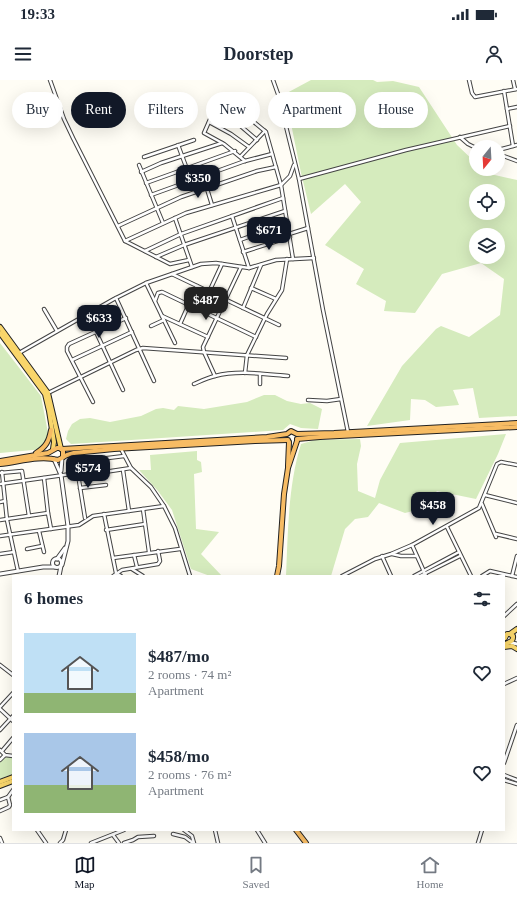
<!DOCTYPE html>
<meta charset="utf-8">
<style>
body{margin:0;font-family:"Times New Roman",serif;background:#f2f2f3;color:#1f2937;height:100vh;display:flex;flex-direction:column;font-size:15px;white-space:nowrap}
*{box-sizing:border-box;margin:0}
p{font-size:13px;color:#747a83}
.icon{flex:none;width:22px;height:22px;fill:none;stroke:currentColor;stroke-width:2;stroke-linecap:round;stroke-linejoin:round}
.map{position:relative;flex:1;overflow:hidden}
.drawer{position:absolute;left:12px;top:495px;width:493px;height:256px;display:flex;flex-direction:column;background:#fff;border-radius:0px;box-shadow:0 4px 16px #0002}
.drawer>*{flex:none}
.top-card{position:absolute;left:12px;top:12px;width:493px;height:36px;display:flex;gap:8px}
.needle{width:26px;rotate:198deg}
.fabs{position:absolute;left:469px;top:60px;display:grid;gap:8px}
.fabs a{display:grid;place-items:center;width:36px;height:36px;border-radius:50%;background:#fff;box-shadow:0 4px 16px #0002;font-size:20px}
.price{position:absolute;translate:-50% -34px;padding:0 9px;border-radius:8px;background:#111827;color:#fff;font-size:13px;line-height:26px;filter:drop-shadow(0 1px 2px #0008)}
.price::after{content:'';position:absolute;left:50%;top:24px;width:12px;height:9px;margin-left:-6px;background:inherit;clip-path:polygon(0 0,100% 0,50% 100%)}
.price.current{background:#222;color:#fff}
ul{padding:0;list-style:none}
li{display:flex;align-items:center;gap:12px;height:100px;padding:0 12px}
li span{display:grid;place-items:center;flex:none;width:112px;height:80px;border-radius:0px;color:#555}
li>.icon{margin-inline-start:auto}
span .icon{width:48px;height:48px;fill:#fffc;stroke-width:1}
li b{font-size:17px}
h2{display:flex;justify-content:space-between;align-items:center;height:48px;padding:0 12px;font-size:17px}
.tag{padding:0 14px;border-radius:18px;background:#fff;box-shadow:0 4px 16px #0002;font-size:14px;line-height:36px}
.tag.current{background:#111827;color:#fff}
.status{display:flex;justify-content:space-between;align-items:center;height:28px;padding:0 20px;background:#fff;direction:ltr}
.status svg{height:11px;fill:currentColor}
header{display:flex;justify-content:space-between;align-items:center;height:52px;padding:0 12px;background:#fff;font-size:18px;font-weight:700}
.dock{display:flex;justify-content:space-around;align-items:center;height:56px;border-top:1px solid #e0e1e3;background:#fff;font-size:11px;color:#747a83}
.dock a{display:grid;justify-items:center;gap:2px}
.dock .current{color:#111827}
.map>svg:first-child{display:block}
</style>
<div class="status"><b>19:33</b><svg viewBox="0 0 49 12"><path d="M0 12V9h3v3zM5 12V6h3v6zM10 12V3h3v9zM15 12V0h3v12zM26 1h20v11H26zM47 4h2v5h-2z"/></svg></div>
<header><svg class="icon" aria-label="menu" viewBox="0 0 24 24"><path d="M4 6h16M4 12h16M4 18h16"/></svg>Doorstep<svg class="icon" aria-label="person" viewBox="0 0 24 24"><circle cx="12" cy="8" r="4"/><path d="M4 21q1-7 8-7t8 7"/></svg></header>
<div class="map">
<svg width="517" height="763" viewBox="0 0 517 763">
<rect width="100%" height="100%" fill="#fffdf5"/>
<g fill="#d5ebbd" fill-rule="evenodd">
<path d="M311,0H373L377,2L393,1L419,7L457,65L476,83V89H482L486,93L517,100V336L479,338L473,308L453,310L459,325L436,327L425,320L411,319L410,340L367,346L402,286L436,249L441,246L469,257L500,235L504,199L481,183L442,194L415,233L384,231L386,221L356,204L364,189L325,165L361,122L345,104L311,134L301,93L285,14ZM476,111H498V133H476ZM476,155H498V177H476Z"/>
<path d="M0,263L41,316L48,353L44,369L0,373Z"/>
<path d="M264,315H275L287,321L301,324L310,323L322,329L318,349L301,348L290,344L283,350L71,364L66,359L68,351L72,344L80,339L90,338L110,342L141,336L156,329L163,328L174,330L178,326L204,329L247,322Z"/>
<path d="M506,354L498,374L476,419L437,411L421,429L405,433L379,423L368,437L355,439L345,449L331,496H286C288,452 288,406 301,364L315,360L360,359L361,366L357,384L358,411L375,418L380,400L400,363Z"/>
<path d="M197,371V380L201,382L202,392L194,394L196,449L219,452L201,474L222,496H210L191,489L172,430L158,411L139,390H151L150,375Z"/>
<path d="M6,677H13V694L0,699V682Z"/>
</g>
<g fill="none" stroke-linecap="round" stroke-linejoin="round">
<defs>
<g id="minor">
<path d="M50,0L64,39L73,58L125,161L170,184L189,180"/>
<path d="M273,0L278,14L299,99L323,230L348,352"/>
<path d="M469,0L472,13L475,17L517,9"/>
<path d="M513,0L515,9"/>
<path d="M504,11L513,66"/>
<path d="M507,29L517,27"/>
<path d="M213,30L236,42L257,60"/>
<path d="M209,42L231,54L249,67"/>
<path d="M460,57L468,64L476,68"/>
<path d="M178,65L191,100"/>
<path d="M498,70L517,65"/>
<path d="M498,74L517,81"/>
<path d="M241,76L265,51"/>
<path d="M144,77L194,60"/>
<path d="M245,81L224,64L204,53L219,19L243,33L266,52L281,105L293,179"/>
<path d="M139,85L163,143"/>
<path d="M141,92L161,83L222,63"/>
<path d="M203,96L212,125"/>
<path d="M299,99L406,70L510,46"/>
<path d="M146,103L235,71"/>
<path d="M151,115L245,81L272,74"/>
<path d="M232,136L249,188"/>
<path d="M175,138L192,187"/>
<path d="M118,146L181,117L257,91L276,87"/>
<path d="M289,154L308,148"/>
<path d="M240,160L287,143"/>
<path d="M125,161L186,133L281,105L290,96L294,85"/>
<path d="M145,171L181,154L283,118"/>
<path d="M243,172L290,157"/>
<path d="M156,177L184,165L285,131"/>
<path d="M172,194L279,245"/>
<path d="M146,203L175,263"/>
<path d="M251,208L276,219"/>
<path d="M209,212L222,184"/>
<path d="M116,218L154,301"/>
<path d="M155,221L158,213L162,212L256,257"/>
<path d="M243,228L261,185"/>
<path d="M44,229L57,251"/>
<path d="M162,236L208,257"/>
<path d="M180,244L197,206"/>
<path d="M151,246L164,240"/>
<path d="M96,252L123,310"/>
<path d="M19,273L114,219L146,203L201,184L216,183L249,188L276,180L314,178"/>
<path d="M72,280L132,252"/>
<path d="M245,293L247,275L267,234L282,210L287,179"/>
<path d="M260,294V304"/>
<path d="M215,296L204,272L203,267L241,187"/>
<path d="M194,304C201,301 207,298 215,296C238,290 264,294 288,296"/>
<path d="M48,313L136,270L143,268L286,278"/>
<path d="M308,320L327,321L341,319"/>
<path d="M93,322L67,271V267L69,264L126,238"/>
<path d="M121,369L131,388L151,407L164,426L175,448L190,496"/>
<path d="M123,390L129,431"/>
<path d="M2,392L7,440L18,491"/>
<path d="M0,393L22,391L29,436"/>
<path d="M78,396L131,388"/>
<path d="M44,398L48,433"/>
<path d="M0,404L78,393"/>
<path d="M80,408L106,405"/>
<path d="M485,415L517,423"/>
<path d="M0,422L5,421"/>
<path d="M482,424L496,457"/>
<path d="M143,429L149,472"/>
<path d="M104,434L116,493L121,496"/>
<path d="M85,438L76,382L124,376"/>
<path d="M0,440L48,433L51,449"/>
<path d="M447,447L471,496"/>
<path d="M106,450L145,444"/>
<path d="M39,451L44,472"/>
<path d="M496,454L517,459"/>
<path d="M0,456L79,445L93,436L164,426"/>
<path d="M412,465L426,496"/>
<path d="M27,469L42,466"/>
<path d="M0,474L14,472"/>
<path d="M392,474L401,476H416"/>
<path d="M134,475L137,487"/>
<path d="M382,476L391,496"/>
<path d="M113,478L180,469"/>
<path d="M132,489L143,496"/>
<path d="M113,496L122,490L158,484L160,481L158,471"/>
<path d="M342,496L375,479L391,474L412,465L479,428L497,384L501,382L517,385"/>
<path d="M414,496L459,472"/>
<path d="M420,496L460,476"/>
<path d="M482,496L490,491L517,497"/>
<path d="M512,496L517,476"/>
<path d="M504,536L517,524"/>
<path d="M0,585L13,595"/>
<path d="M504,604L517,598"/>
<path d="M0,627L13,613"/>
<path d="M0,629L13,641"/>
<path d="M0,650L13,636"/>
<path d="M0,670L5,675L13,676"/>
<path d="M2,671L13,658"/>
<path d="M0,680L5,675"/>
<path d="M504,683L517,645"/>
<path d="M504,695L517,700"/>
<path d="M504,700L517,704"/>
<path d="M0,720L8,717L13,710"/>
<path d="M0,731L9,727L10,725L8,717"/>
<path d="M37,750L46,763"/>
<path d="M184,750L192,756L194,763"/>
<path d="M215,750L218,763"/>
<path d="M257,750L265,763"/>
<path d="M173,754L185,757L193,763"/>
<path d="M113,755L119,763"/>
<path d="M0,758L2,763"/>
<path d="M60,763L63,760L66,750"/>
<path d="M91,763L124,750"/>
<path d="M124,763L133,760L138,757L154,756"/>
<path d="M478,763L482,750"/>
</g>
<g id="tertiary">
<path d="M54,379L61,395L68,446V461L62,485"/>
<path d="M61,391L62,378"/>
<circle cx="57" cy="483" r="4.5"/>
<path d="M57,479L65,468"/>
<path d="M0,494L43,487H55"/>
<path d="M59,496L61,486"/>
<path d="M509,562L517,564"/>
</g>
<g id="primary">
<path d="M0,247L48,313L61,369"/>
<path d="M0,253L45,314L49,331L54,362L53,369"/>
<path d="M510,554L517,549"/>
<path d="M504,565C508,562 514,562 513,556L510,554H507L505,558"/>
<path d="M504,567L512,566L517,569"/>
<path d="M0,702L13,697"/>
<path d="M0,706L13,701"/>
</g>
<g id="trunk">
<path d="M297,359L320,357L517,347"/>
<path d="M62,369L267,357L287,354L291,351L297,354L334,353L517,343"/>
<path d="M36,373C46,367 49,361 51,350"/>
<path d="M0,381L48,373L57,368H61L63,371V377"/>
<path d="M0,384C19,382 40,375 58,380L67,375L74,373L114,369L255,361L288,360"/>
<path d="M288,386L289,362"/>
<path d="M277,496L279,486L284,414L288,388L297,361"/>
<path d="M296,750L306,763"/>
</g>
</defs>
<use href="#minor" stroke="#444" stroke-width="4.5"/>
<use href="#tertiary" stroke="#444" stroke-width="5"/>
<use href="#primary" stroke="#222" stroke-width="6"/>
<use href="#trunk" stroke="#222" stroke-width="6"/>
<use href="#minor" stroke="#fff" stroke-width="2.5"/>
<use href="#tertiary" stroke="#fff" stroke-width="3"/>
<use href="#primary" stroke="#f9d66b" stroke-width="4"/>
<use href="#trunk" stroke="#f7bc64" stroke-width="4"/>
</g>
</svg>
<div class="fabs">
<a><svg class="needle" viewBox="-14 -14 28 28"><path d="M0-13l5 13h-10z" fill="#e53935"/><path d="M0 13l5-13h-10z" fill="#747a83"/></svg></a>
<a><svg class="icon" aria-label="locate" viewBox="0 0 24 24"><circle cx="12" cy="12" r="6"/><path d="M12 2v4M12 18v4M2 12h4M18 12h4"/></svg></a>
<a><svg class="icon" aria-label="layers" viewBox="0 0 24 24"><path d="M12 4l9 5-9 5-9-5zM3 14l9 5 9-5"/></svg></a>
</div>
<b class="price" style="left:198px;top:119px">$350</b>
<b class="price" style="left:269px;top:171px">$671</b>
<b class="price current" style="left:206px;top:241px">$487</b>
<b class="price" style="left:99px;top:259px">$633</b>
<b class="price" style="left:88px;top:409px">$574</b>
<b class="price" style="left:433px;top:446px">$458</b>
<div class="top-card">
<a class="tag">Buy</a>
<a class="tag current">Rent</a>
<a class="tag">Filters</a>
<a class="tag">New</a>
<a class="tag">Apartment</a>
<a class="tag">House</a>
</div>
<section class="drawer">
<h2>6 homes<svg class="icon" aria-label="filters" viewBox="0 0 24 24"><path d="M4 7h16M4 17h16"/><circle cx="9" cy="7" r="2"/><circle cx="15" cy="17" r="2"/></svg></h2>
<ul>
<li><span style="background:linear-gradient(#bfe0f5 75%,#8fb573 0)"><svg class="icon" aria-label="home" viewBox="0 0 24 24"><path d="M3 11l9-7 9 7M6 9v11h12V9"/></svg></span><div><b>$487/mo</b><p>2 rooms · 74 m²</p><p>Apartment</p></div><svg class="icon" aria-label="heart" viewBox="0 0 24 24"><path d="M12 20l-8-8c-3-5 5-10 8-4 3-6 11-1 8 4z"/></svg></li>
<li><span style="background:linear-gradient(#a9c7e8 65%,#8fb573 0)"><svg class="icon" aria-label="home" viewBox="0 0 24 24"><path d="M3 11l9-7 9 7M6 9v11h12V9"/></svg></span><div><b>$458/mo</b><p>2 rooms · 76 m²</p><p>Apartment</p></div><svg class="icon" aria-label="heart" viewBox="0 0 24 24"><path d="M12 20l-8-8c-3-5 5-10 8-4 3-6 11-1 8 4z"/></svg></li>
</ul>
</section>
</div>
<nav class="dock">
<a class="current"><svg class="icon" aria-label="map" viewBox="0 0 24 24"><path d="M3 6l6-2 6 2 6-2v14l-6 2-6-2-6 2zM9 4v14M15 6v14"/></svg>Map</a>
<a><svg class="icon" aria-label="saved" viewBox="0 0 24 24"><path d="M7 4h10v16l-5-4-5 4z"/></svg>Saved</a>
<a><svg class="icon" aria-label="home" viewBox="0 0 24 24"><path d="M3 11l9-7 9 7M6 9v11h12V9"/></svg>Home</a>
</nav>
